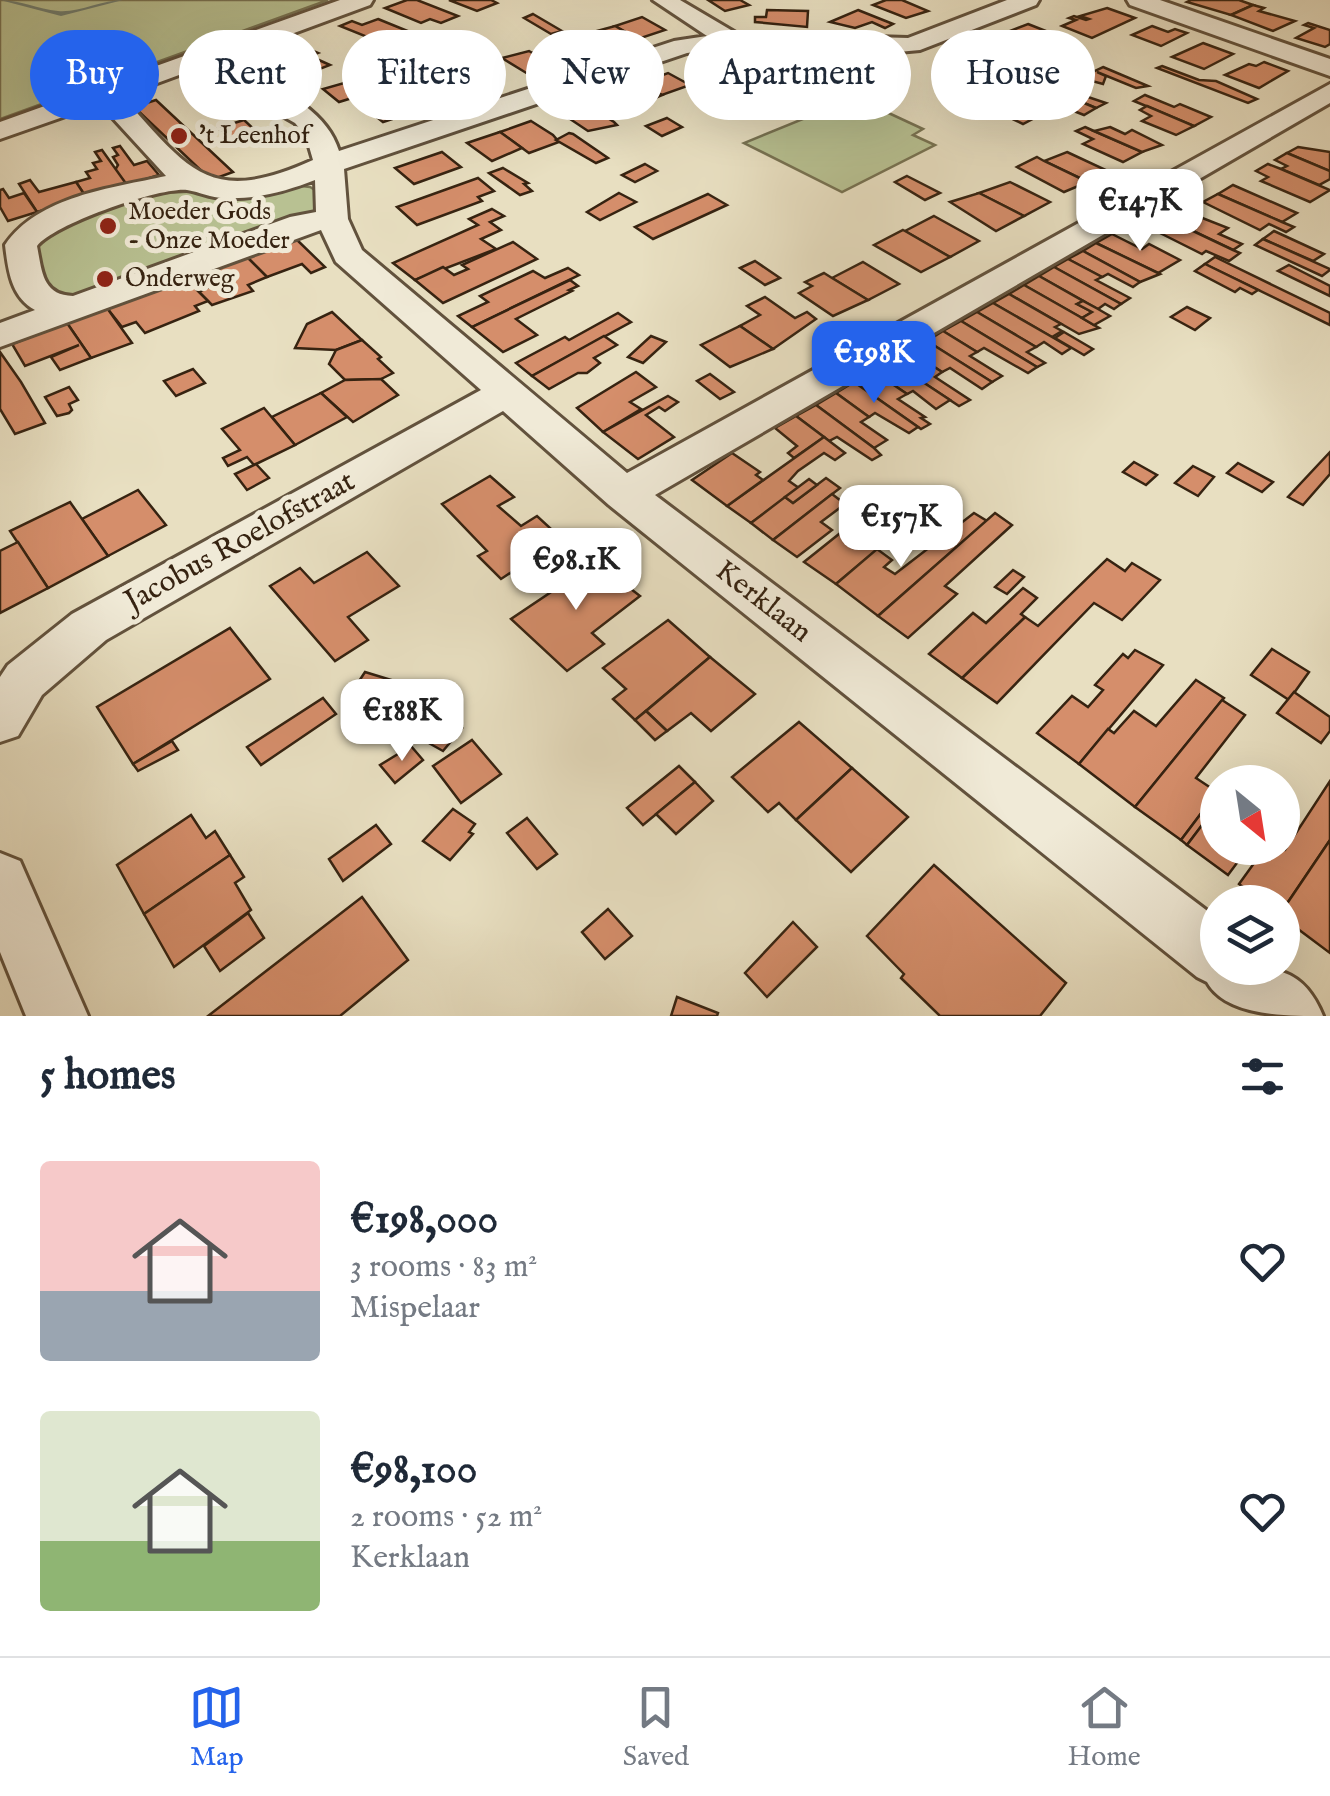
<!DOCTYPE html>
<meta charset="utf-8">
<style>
body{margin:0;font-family:"IM FELL English",serif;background:#f6f6f7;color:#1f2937;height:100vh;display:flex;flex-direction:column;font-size:38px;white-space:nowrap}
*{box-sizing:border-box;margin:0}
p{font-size:32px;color:#747a83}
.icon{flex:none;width:55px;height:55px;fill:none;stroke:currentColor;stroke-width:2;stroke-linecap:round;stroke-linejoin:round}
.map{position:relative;height:1016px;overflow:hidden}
.details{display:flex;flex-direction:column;background:#fff;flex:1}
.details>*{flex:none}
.banner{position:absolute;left:30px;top:30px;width:1270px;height:90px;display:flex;gap:20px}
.needle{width:65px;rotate:150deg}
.buttons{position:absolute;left:1200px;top:765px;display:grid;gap:20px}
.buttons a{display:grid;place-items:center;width:100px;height:100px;border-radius:50%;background:#fff;box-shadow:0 10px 40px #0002;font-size:50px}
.price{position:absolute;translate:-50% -85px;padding:0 22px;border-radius:20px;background:#fff;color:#222;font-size:32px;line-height:65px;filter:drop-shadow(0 2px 5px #0008)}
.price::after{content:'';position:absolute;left:50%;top:60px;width:30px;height:22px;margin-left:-15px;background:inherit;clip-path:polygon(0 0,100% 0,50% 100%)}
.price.selected{background:#2563eb;color:#fff}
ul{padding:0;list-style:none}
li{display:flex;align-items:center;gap:30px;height:250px;padding:0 40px}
li span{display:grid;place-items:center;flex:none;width:280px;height:200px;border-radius:10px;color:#555}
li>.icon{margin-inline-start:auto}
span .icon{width:120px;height:120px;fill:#fffc;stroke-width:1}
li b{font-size:42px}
h2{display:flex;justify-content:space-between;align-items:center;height:120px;padding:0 40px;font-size:42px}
.pill{padding:0 35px;border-radius:45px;background:#fff;box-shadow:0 10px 40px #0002;font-size:35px;line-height:90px}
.pill.selected{background:#2563eb;color:#fff}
.tab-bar{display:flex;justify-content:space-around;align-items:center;height:140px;border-top:2px solid #e0e1e3;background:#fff;font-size:28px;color:#747a83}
.tab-bar a{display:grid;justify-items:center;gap:5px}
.tab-bar .selected{color:#2563eb}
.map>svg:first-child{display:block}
</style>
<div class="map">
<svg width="1330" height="1016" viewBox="0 0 1330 1016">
<rect width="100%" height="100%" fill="#e8dfc1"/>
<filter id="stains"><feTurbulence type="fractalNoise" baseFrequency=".002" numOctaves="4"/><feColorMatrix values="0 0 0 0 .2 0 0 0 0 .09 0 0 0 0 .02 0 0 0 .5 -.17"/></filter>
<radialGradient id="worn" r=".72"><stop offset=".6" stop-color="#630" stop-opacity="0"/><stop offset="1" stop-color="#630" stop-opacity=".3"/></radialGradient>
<g fill="#b8c192" stroke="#777252" stroke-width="2.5">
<path d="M0,0H328L0,119Z"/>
<path d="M837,89L923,129L913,135L935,145L842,192L744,143L830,108L814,98Z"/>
<path d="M301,186L310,187L315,190L317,208L307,217L75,299L45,293L34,235L135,199L164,193Z"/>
</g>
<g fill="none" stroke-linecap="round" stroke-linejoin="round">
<g fill="#707f72" fill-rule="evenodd">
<path d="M0,0C20,0 38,9 58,11C78,13 102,0 123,0L61,16Z"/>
<path d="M331,0H340L251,34L244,32Z"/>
</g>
</g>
<g fill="#d58e6b" stroke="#362311" stroke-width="2.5">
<path d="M407,0H417L458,16L441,23L430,19L421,23L385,8Z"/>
<path d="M449,0H491L497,3L477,11Z"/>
<path d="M708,0H740L749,5L725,11Z"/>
<path d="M886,0H902L928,11L906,18L873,5Z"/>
<path d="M1191,0H1239L1253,5L1231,15L1187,2Z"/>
<path d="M1253,5L1264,8L1259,11L1295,21L1273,31L1231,15Z"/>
<path d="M1107,8L1135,18L1092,38L1062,26L1076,20L1069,18L1074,16L1086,20L1089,19L1080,16Z"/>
<path d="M767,10L808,11L807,27L755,22V17H766Z"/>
<path d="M858,10L893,24L885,28L872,22L855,28L830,22Z"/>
<path d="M533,14L562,31L551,34L524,18Z"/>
<path d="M642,17L665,30L638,39L615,26Z"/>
<path d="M378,19L415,34L387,45L340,26L352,21L362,25Z"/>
<path d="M1308,23L1330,30V44L1325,47L1296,38L1314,28L1304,25Z"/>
<path d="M1028,24L1074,42L1049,53L1018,40L1025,37L1010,31Z"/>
<path d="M615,26L638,39L610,48L586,34Z"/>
<path d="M1152,26L1168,32L1175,29L1187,33L1161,46L1132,35Z"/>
<path d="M996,37L1011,43L1018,40L1049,53L1024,64L977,44Z"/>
<path d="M566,42L588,55L554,66L532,53Z"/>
<path d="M1203,43L1233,54L1204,69L1172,57Z"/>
<path d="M299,45L318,53L281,67L261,57Z"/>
<path d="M529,51L554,66L528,74L502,58Z"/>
<path d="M310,56L330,65L299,77L279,67Z"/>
<path d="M1264,62L1288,71L1259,88L1225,75L1249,64L1256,66Z"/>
<path d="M1162,66L1199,80L1216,81L1257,99L1248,103L1157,68Z"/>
<path d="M456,67L469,75L482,70L501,82L466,95L454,86L444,89L433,81L443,78L437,74Z"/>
<path d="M1103,67L1148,86L1136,88L1097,72L1106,76L1103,84L1088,80L1090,75L1083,78L1088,82L1080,78Z"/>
<path d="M421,73L431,80L401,89L391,82Z"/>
<path d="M668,73L690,85L662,95L641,83Z"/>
<path d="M372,75L388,87L339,102L323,89Z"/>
<path d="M641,83L662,95L639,105L616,91Z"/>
<path d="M1064,87L1076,93L1106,103L1096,108L1055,91Z"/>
<path d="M1053,90L1055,91L1096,108L1084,115L1038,97Z"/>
<path d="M408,94L426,108L383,122L359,103L378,99L382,102Z"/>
<path d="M1145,95L1174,107L1180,104L1211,117L1194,126L1134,101Z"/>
<path d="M156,100L233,172L211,180L134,107Z"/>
<path d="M584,103L614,122L617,125L588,131L558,111Z"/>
<path d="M1147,106L1194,126L1176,135L1142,121L1151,116L1140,110Z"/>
<path d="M1018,107L1038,116L1023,124L1002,114Z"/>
<path d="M667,118L682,127L662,136L646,126Z"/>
<path d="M244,120L257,132L231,140L218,128Z"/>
<path d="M531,121L553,135L559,142L529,153L500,132Z"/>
<path d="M1085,127L1094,131L1142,152L1123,162L1083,144L1093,139L1076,131Z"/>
<path d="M1110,127L1125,134L1132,130L1162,145L1142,152L1094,131Z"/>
<path d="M500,132L522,148L492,161L467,143Z"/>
<path d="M569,133L573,134L608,158L596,163L556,140Z"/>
<path d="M120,146L134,165L147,161L159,175L127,185L115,170L118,165L113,157L118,155L113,148Z"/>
<path d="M1298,147L1330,152V171L1287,153Z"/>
<path d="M102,150L127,185L86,197L76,182L90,178L86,172L97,169L93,163L101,161L95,152Z"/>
<path d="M442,152L461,167L414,184L395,168Z"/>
<path d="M1067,152L1108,171L1088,182L1044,161Z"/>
<path d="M1287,153L1330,171V179L1319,185L1281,169L1287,166L1275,160Z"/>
<path d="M1037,157L1044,161L1088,182L1064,192L1017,167Z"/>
<path d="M645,164L657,171L635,182L622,175Z"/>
<path d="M1268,164L1281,169L1330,190L1310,202L1261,181L1268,177L1256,171Z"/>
<path d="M503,168L528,183L524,184L532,191L520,195L489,173Z"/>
<path d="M907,176L940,193L925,200L895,182Z"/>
<path d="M478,178L494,191L478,197L482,201L417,225L397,207Z"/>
<path d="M30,180L39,192L76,182L86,197L37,212L19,184Z"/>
<path d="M1010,182L1050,202L1024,216L979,193Z"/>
<path d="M1233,185L1297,213L1282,222L1218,194Z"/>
<path d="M3,189L9,198L24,193L37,212L8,221L0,207V190Z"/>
<path d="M619,193L636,202L600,220L587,212Z"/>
<path d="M979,193L1024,216L996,231L950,202Z"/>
<path d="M708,194L727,205L653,239L635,227Z"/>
<path d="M1218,194L1282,222L1294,227L1286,232L1269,224L1260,230L1203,202Z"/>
<path d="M492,209L504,216L490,222L501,230L481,239L496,249L415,280L393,263L478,225L469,219Z"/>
<path d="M1187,212L1228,228L1219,234L1242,244L1233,250L1172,221Z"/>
<path d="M934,216L979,241L950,257L905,231Z"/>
<path d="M1172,221L1233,250L1240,253L1229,261L1206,251L1202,254L1156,231Z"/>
<path d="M903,230L905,231L950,257L921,272L874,245Z"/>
<path d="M1274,231L1324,254L1313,261L1263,239Z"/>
<path d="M1112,234L1142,249L1149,244L1180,260L1158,273L1096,243Z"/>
<path d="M295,238L325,267L311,273L302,264L267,277L246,256Z"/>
<path d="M1263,239L1330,269V270L1322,276L1255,245Z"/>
<path d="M513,242L537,259L443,303L415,280L443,267L454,275L468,269L462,265Z"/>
<path d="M1096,243L1158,273L1160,274L1140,282L1083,251Z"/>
<path d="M1083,251L1140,282L1133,287L1108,274L1102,277L1068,259Z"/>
<path d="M246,256L267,277L248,285L253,291L212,305L199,292L215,284L204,272Z"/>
<path d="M1215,257L1330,313V325L1205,264Z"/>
<path d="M1068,259L1102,277L1096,280L1130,298L1121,304L1054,267Z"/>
<path d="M755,261L780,278L765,285L740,268Z"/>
<path d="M863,262L899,284L868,300L832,278Z"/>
<path d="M1205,264L1258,290L1252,294L1240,288L1235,292L1195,271Z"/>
<path d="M1289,265L1330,286V296L1278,271Z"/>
<path d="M1054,267L1121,304L1114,309L1105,304L1098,309L1039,276Z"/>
<path d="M568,268L579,275L472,327L458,316L488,302L480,296L533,271L545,278Z"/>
<path d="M824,273L832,278L868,300L833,316L799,293L812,286L805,282Z"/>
<path d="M1039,276L1083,301L1077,304L1092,312L1082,318L1024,285Z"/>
<path d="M186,279L208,301L195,306L199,311L145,333L136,322L122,327L107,308Z"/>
<path d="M570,280L578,286L569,290L572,291L516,319L537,335L503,352L472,327Z"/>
<path d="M1024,285L1082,318L1099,328L1079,334L1009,294Z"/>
<path d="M1009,294L1061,324L1055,327L1062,331L1052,337L993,303Z"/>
<path d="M765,297L795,318L807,312L816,319L773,349L740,326L760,315L747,306Z"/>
<path d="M1083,301L1098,309L1110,316L1094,325L1082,318L1092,312L1077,304Z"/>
<path d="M993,303L1052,337L1071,348L1062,354L1044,342L1036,347L977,312Z"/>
<path d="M1187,307L1210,318L1195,330L1171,317Z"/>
<path d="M107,308L132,343L91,358L67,323Z"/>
<path d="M332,312L362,340L336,350L295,348L307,324Z"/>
<path d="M977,312L1036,347L1027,352L1045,363L1037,367L961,321Z"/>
<path d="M618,313L631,322L532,376L516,363L565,337L569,340Z"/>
<path d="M961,321L1037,367L1028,373L984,348L977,352L943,331Z"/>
<path d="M67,323L91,358L60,370L51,357L79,345L25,366L12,344Z"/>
<path d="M740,326L773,349L730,367L701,345Z"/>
<path d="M943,331L977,352L970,356L1002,376L992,382L927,341Z"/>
<path d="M1064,332L1093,349L1084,355L1055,338Z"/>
<path d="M604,336L617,345L594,358L600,363L587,373H578L549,389L532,376Z"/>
<path d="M651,336L666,342L643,363L628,357Z"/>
<path d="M362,340L381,357L378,359L393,373L381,379L345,380L329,364L336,350Z"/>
<path d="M927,341L992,382L982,389L950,368L942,372L910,351Z"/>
<path d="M910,351L942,372L935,377L970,400L959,406L891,361Z"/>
<path d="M0,352L21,382L45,423L15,434L0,409Z"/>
<path d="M891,361L950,400L936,409L913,391L907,394L873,371Z"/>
<path d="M193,369L205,383L176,396L164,381Z"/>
<path d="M873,371L907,394L898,399L925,417L921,418L930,424L921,429L854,382Z"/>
<path d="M636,372L656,387L630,402L641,409L603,432L577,408Z"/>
<path d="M710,374L734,392L720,399L697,381Z"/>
<path d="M381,379L398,395L353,422L321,393L345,380Z"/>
<path d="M854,382L918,427L909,433L875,413L869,417L836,393Z"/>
<path d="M69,387L78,400L69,404L72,410L69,413L57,416L45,397Z"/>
<path d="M321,393L347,417L295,445L272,417Z"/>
<path d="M836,393L869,417L861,422L887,440L874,448L816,405Z"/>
<path d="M668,396L678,402L665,411L659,407L646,415L674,437L638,459L603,432Z"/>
<path d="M816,405L874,448L881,455L872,460L837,437L829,441L796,416Z"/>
<path d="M264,408L295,445L254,465L247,457L228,466L223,458L240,450L222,429Z"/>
<path d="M796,416L824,437L794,458L788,453L797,446L775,428Z"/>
<path d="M824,437L845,453L835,460L824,453L798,471L789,481L799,488L751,523L727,506Z"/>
<path d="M1330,452V474L1303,505L1288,497Z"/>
<path d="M732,453L760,472L756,475L763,480L727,506L692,480Z"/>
<path d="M1134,462L1157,475L1146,485L1123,472Z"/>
<path d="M1238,463L1273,482L1262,492L1227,473Z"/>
<path d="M256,464L269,478L247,490L235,474Z"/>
<path d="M1193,466L1214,477L1198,496L1175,483Z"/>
<path d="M490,476L514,497L498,506L521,526L537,516L562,539L501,579L478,556L487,551L442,504Z"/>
<path d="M826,478L840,488L773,540L751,523L785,497L793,503Z"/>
<path d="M809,479L817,485L793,503L785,497Z"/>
<path d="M138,490L166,525L108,556L82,519Z"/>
<path d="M832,494L845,504L821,522L832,530L797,557L773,540Z"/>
<path d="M869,500L885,511L893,504L914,519L836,584L804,562L859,518L852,513Z"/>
<path d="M70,502L108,556L48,588L10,531Z"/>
<path d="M974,513L987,521L878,616L836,584L877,549L892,560L884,567L895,574Z"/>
<path d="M995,513L1012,525L945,586L957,594L908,638L878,616Z"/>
<path d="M18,542L48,588L0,613V551Z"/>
<path d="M367,552L399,586L348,617L368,640L335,661L270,586L300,568L314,583Z"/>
<path d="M591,558L640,596L592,633L604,644L567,671L511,619L563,584L559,580Z"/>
<path d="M1107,559L1125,571L1132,563L1160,580L1122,620L1094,603L997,703L962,678L1025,617L1038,626Z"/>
<path d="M1013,570L1024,577L1007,594L995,587Z"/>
<path d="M1023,588L1037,598L1021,614L1025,617L962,678L929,654L973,613L986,623Z"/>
<path d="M668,620L710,657L635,720L613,699L626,689L603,668Z"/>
<path d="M230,628L270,679L133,764L97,707Z"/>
<path d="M1272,649L1309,672L1289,700L1251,675Z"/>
<path d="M1135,650L1163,665L1079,764L1037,733L1072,696L1088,707L1103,690L1095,685L1123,654L1128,658Z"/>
<path d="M710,657L755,694L711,731L691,713L667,731L646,711Z"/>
<path d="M365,672L401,683L385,709L348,698Z"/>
<path d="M1196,680L1224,698L1135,807L1079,764L1108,729L1114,733L1134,711L1156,726Z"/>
<path d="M1294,692L1330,717V731L1321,743L1277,713Z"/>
<path d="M323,698L336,714L261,765L247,747Z"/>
<path d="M1222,700L1245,715L1196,778L1217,792L1181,840L1135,807Z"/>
<path d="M646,711L667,731L655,740L635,720Z"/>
<path d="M438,714L462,728L443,751L418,737Z"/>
<path d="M799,722L852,768L796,820L779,803L768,812L732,777Z"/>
<path d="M472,740L501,774L461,803L433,766Z"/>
<path d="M172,741L178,750L138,771L133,764Z"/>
<path d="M411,746L423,760L395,783L380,765Z"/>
<path d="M679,766L695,782L643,825L627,808Z"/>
<path d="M852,768L908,817L851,872L796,820Z"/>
<path d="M1330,781V840L1282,911V902H1263L1239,884L1265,848L1285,850Z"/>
<path d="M695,782L713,801L676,834L656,814Z"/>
<path d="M1215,795L1218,804L1187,845L1181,840Z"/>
<path d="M1218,804V848H1248L1228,875L1187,845Z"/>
<path d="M453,809L475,824L469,832L473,834L450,860L423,841Z"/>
<path d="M191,815L206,838L215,831L230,855L144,914L117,865Z"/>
<path d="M527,818L557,854L537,869L507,833Z"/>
<path d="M376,825L391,844L343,881L329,859Z"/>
<path d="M1330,840V953L1282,917V911Z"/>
<path d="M230,855L244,877L235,883L251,910L174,967L144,914Z"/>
<path d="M934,865L1066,983L1040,1016H940L901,978L904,974L867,936Z"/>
<path d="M362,897L408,960L340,1016H208Z"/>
<path d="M608,909L632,936L605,959L582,932Z"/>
<path d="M248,913L264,938L220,971L204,946Z"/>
<path d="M793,922L817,947L767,997L745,973Z"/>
<path d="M677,997L718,1013L717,1016H671Z"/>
</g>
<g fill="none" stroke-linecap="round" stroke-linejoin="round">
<defs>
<g id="minor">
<path d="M340,0H373L370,5L221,60C263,83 324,102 339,151L674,41L707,36L653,0H680L736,33L908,38L1007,0H1039L1036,5L920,50L898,52L896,59L814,90L727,48L687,53L344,169L348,219L362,250L627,473L1330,84V103L655,495L1218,919V968C1268,968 1301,962 1323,1016C1284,1016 1226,1016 1207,982L1197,977L609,505L503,411L106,640L42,695L18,736L0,742V677L8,665L72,614L481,390L336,262L321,230L0,347V323L35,310C11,297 8,270 5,245C38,196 112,188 166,176L100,104L0,139V122ZM767,48L871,51L815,73ZM198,68L295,123L306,136L313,160C209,207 189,170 122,96ZM315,180L316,212L290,217L73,296C42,295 42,271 37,246C54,224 160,187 187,190C200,192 211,198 224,198C255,200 287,191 315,180Z"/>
<path d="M1127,0H1160L1330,59V76L1130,5Z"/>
<path d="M0,853L20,861L88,1016H26L0,952Z"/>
</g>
</defs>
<use href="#minor" stroke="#62523d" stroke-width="6"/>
<use href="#minor" fill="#f0ead7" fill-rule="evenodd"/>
</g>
<g fill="#8f2418" stroke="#f0ead7" stroke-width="4">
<circle cx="179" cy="136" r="10"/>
<circle cx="108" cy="226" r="10"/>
<circle cx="105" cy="279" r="10"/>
</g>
<g text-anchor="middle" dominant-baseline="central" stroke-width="10" stroke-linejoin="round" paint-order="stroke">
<g font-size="25" fill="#362311" stroke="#f0ead7" text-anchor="start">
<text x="199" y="136">'t Leenhof</text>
<text x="128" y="212">Moeder Gods<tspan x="128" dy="29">- Onze Moeder</tspan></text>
<text x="125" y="279">Onderweg</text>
</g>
<g font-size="30" fill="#362311" stroke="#f0ead7">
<text transform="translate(240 542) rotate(-29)">Jacobus Roelofstraat</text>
<text transform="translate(763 602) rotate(38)">Kerklaan</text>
</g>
</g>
<rect width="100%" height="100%" filter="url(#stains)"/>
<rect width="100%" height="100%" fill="url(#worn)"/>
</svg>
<div class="buttons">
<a><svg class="needle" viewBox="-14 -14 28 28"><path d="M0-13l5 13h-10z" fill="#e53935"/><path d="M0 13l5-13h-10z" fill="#747a83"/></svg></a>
<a><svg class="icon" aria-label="layers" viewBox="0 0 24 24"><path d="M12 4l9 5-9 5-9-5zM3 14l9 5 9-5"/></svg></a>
</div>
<b class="price" style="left:1140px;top:254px">€147K</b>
<b class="price selected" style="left:874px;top:406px">€198K</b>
<b class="price" style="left:901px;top:570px">€157K</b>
<b class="price" style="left:576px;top:613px">€98.1K</b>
<b class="price" style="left:402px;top:764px">€188K</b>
<div class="banner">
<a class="pill selected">Buy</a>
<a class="pill">Rent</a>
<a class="pill">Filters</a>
<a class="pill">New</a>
<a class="pill">Apartment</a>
<a class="pill">House</a>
</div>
</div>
<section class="details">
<h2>5 homes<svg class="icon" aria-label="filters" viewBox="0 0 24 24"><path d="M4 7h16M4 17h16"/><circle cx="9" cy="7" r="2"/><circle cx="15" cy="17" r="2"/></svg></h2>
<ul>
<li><span style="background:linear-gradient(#f6c9c9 65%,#9aa5b1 0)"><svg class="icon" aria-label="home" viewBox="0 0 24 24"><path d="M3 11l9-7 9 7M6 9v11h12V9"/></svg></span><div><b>€198,000</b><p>3 rooms · 83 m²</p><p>Mispelaar</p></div><svg class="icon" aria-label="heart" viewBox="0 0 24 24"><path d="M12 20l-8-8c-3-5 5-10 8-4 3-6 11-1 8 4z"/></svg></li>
<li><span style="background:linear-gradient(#dfe7d0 65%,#8fb573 0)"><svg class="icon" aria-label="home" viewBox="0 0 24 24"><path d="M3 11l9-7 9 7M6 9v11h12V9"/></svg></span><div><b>€98,100</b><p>2 rooms · 52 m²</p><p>Kerklaan</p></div><svg class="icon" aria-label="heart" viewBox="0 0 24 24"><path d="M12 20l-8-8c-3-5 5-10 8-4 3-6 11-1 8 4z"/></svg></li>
</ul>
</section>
<nav class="tab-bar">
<a class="selected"><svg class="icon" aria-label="map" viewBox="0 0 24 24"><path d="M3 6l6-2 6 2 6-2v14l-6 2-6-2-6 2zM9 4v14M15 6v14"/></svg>Map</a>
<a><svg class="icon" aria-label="saved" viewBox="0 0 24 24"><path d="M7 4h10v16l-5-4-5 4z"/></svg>Saved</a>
<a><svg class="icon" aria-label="home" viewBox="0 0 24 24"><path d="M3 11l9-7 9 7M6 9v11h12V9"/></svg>Home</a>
</nav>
